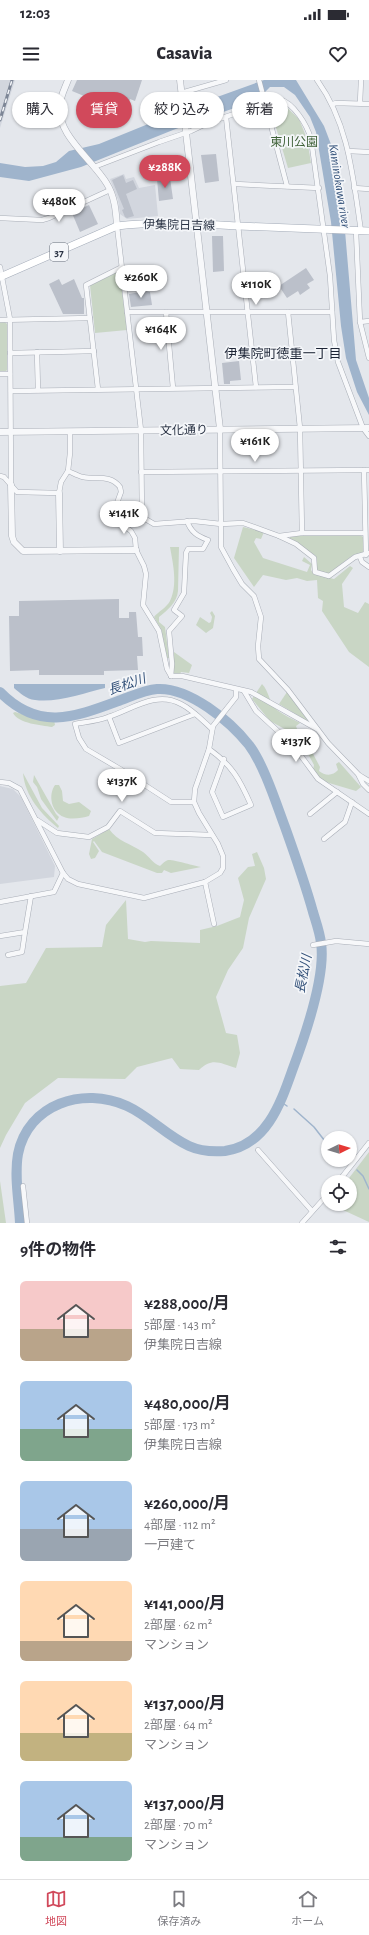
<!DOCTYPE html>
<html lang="ja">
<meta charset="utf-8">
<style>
body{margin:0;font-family:"Alegreya Sans","Noto Sans JP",sans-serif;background:#f7f7f7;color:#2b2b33;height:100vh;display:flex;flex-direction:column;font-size:15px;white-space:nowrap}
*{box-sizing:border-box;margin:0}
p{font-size:13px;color:#7c7c81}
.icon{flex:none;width:22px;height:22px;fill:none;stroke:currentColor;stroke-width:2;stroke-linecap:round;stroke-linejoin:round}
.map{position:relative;height:1143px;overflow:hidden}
.side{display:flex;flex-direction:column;background:#fff;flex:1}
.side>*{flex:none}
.top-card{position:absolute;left:12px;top:12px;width:345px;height:36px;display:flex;gap:8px}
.needle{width:26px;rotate:85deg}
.fabs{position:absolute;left:321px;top:1051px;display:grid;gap:8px}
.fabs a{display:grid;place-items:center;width:36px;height:36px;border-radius:50%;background:#fff;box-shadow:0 1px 3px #0004;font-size:20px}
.price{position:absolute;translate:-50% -34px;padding:0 9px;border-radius:14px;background:#fff;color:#222;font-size:13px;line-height:26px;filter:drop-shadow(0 1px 2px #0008)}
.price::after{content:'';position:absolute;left:50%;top:24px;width:12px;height:9px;margin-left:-6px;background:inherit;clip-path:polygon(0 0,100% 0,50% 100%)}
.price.on{background:#d1495b;color:#fff}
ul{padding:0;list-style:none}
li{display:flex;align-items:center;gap:12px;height:100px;padding:0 20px}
li span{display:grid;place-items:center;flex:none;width:112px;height:80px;border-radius:6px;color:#555}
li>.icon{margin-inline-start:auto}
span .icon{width:48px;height:48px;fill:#fffc;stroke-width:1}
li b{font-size:17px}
h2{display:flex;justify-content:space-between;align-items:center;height:48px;padding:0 20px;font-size:17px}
.tag{padding:0 14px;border-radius:18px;background:#fff;box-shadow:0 1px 3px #0004;font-size:14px;line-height:36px}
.tag.on{background:#d1495b;color:#fff}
.status{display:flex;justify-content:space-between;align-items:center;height:28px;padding:0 20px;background:#fff;direction:ltr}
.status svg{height:11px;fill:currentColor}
header{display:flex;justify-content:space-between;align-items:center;height:52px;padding:0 20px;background:#fff;font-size:18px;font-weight:800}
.dock{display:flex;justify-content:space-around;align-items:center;height:56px;border-top:1px solid #e1e1e2;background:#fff;font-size:11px;color:#7c7c81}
.dock a{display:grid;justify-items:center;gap:2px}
.dock .on{color:#d1495b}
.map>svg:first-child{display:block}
</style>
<div class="status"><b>12:03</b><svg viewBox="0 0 49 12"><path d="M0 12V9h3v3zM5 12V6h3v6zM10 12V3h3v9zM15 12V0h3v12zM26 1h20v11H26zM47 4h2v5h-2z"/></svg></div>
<header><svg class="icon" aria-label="menu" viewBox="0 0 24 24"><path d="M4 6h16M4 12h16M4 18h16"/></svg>Casavia<svg class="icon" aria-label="heart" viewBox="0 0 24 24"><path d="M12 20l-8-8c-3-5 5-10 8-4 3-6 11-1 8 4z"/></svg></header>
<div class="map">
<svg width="369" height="1143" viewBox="0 0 369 1143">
<rect width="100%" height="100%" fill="#e4e7ec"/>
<g fill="#d2d6de">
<path d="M0,0H15L0,48Z"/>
<path d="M124,94L126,99L134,97L139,108L155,105L158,136L127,139L120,134L118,120L110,99Z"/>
<path d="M0,706L13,709L21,717L55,786L54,797L0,804Z"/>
</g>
<g fill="#c9d6c5">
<path d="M281,22L299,39L307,59L311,83L288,88L269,24Z"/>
<path d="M117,192L120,194L127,250L95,253L90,205Z"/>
<path d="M0,242H5L7,244V290L6,291H0Z"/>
<path d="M243,447L264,452L261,459L256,458L254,462L263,478L307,492L310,485L302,481L304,477L312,484L311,490L314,494L334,499L350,486L353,488L342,504L344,527L358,533L365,522L369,524V587L349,572L322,531L323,521L318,518L317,500L307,501L297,498L286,500L263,495L254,507L234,478Z"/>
<path d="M360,455L363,457V472L361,474L353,475L328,494L316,490V476L290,459V456Z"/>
<path d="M170,467H179L178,511C177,522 168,530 159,537V542L165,547L169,578H167L161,549L154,537C158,532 167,527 170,521C178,505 173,484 170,467Z"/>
<path d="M212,531L215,536L213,548L206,553L196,545L200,537L209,543L211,542L212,537L210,533Z"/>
<path d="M174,572L192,585L189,593L181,592L180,594H173Z"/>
<path d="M262,604C269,611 269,623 277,630C283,635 293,639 300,643L296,646C298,653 303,656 306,665L305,667L292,653L270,641L252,619Z"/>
<path d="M287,612L312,644L279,624Z"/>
<path d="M15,632L45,641L54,640L55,645L52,647C41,645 19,644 13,633Z"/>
<path d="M311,670L320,687L319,691C325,696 333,696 338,690L336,684L339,682L361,707L356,711L329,703L322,700L313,690L314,685L307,672Z"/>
<path d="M23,693L42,728L59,746L58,748C41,734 25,716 23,693Z"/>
<path d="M34,695L56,734L59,737L57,741L41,719L37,707L33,702Z"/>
<path d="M55,705H59L62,711L63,721L69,724L79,722L91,731L89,736C82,738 71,740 64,737C51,732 48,715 55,705Z"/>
<path d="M109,749C117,761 131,764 143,772C150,777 152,783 160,786C163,783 165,781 168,780C172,779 195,786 201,787L171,793L164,790L162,793H157L102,772L94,761L93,762L99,771L95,778L91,779L89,774L92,759Z"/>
<path d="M257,772L264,788L266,799L249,838L243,868L228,890L216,917L226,953L237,955L240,973L236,988C220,983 212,977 199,990L180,989L172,978L137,987L125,999L58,998L25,1023L6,1055L0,1068V906L26,903L46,868L102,867L106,845L126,820L128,859L145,862L151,861L200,863V850L217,846L240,837L244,820L238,798L248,787L255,786L252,774Z"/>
<path d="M369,1072V1142L330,1124H350V1102H346Z"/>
<path d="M0,1101L6,1143H0Z"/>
</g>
<g fill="#9fb4cc">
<path d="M264,0H296L324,46L332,67L344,139L356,280L369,318V335L357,312L346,278L341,246L331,142L316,52L310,37L295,15L284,7H270L257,20L173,50L81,87L29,101L0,97V83L25,87L43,86L56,82L69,71L99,64L195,25Z"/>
<path d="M14,604H105V608C84,613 57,623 35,620C26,619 20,613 14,608Z"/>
</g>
<path fill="#e4e7ec" d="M190,24L192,46L179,50L177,30Z"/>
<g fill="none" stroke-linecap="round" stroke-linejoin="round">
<g stroke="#9fb4cc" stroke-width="1.5">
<path d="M281,1022L287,1026"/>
<path d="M294,1029L314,1047L328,1065"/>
<path d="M341,1080L343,1083"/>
<path d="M357,1090L363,1096L369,1109"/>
</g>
<path stroke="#9fb4cc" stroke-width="10" d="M0,612C39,652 75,637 121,620C132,616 145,610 157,609C189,607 230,641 249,665C264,685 276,723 285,747C295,775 305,803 313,832C316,842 320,853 321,863C326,895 304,959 292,991C280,1025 266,1065 225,1071C213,1072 200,1071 189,1066C167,1056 149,1036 127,1026C83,1006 28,1024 18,1074C14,1096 19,1121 20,1143"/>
</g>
<g fill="#bbc0ca">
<path d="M77,0H142L135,21L130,19L125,32L117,28L116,31L107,28L108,25L98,21L97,24L83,19L84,16L72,11Z"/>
<path d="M216,74L219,101L205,103L201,75Z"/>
<path d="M123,95L126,103L133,100L137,109L126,114L134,136L127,138L125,137L122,130L124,129L112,100Z"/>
<path d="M170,98L173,119L159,121L157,99Z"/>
<path d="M89,125L98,144L80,152L72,133Z"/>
<path d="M212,156H223L224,191L213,192Z"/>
<path d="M306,188L314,200L307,204L310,208L300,215L298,211L287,218L279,206Z"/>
<path d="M59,199L62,205L74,199L82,218H84V234H63L49,204Z"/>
<path d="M146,211L150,212L152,225L131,227L129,214Z"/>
<path d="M239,281L241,300L230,301V304H224L222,283Z"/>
<path d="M119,519V538H129V532H136L138,557H142L143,576H137L138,590L104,591V595H39V590L10,591L9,536H19V521Z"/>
</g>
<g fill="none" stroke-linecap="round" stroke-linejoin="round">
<defs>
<g id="minor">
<path d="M259,0L287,106"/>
<path d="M317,0C349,44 353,98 361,151"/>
<path d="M181,13L226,0"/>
<path d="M360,23L361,0"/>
<path d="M333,24L336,23L369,24"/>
<path d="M226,37L256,307"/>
<path d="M348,71L369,72"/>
<path d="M94,87L159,62L191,51L210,42L279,19C294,23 307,45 311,59L330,196L334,260L338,282L363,348L369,356"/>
<path d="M235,104L319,108"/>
<path d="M354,108L369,109"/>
<path d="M0,138L42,140L49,138L110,110"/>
<path d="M117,146L141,350L142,437L154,444L194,441L221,444L243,443L279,456L302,453"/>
<path d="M356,151L360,242L369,278"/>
<path d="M0,187L10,239L11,405"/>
<path d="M127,232H332"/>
<path d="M166,232L173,308"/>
<path d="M288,232L300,348L302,453H365"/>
<path d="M0,240L90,238"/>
<path d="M360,242L369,241"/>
<path d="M37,272L38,310"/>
<path d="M10,273L94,271"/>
<path d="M0,294H10"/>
<path d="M98,309L86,205L122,187"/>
<path d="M11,311L295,307"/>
<path d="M220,349L221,467L233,489L242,504L254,516L261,537L258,566L259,579L288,610L328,663L358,694L363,704L369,710"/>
<path d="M70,352V373L68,391C73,393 78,396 83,397C97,400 110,394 120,407L121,412L113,434L117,441L131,451L135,458L136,470L144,486L146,494L143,525L159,551L167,589L171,596"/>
<path d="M364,390L366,475"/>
<path d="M141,392L369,390"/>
<path d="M0,396L4,397L17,412L59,413L61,402L68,391"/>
<path d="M126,447L130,442L142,437"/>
<path d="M279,456L296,464L314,478L315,492L329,496L355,477L369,473"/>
<path d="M360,477L362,482L369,487"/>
<path d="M171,596L172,584L169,551L182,536L174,530L184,513L186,473L188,469H203L208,460C197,456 191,452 187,441"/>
<path d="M171,596H182L251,612L317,649"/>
<path d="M244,611L256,631L293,665L318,699L369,734"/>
<path d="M109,637L119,663L195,634"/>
<path d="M209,669C232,685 240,700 251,725L223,737L212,712L224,679"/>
<path d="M359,695L369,701"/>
<path d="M0,702L9,703L20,709L63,793L68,799L78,804L144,818L205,802L220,793L223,788V776L218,764L199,733L194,722L195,709L209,669L213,646L236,617V610"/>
<path d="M194,722H171L120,689L86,669L79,658L75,644C86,642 98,641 108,637C131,630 156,610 181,624C193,630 202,640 212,649"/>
<path d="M310,734L337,712"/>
<path d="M37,740L57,753L89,757L108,747L120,731L155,753L212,755"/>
<path d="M324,759L345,742L352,722"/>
<path d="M205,802L214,844"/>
<path d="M0,822L54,812L63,793"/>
<path d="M0,856L25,852L31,816"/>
<path d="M313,865L336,861L369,864"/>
<path d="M8,875L22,872L25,852"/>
<path d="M258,1070L312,1131"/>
<path d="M338,1102L369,1063"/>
<path d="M23,1106L27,1143"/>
<path d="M302,1143L328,1114"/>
</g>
<g id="tertiary">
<path d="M68,0C65,8 61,15 60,24C55,54 93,80 107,104C115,117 116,132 117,146"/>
<path d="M180,0L220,349"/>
<path d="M0,352L369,348"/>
<path d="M11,405L12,456L14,462L23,471L136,470"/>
<path d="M59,413L60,471"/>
</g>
<path id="primary" d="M0,197L117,146C158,141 198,144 239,146C282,148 326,149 369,151"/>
</defs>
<use href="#minor" stroke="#a9aeb7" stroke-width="5.5"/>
<use href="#tertiary" stroke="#a9aeb7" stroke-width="7"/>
<use href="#primary" stroke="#a3abb8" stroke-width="8"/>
<use href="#minor" stroke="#f7f8fa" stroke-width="4.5"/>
<use href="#tertiary" stroke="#f7f8fa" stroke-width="6"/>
<use href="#primary" stroke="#fff" stroke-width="7"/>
<defs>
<path id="rail" d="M0,40L12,0"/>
</defs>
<use href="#rail" stroke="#7d8696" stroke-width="3"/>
<use href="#rail" stroke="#f4f6f9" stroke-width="1.5" stroke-dasharray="4.5" stroke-linecap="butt"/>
</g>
<g text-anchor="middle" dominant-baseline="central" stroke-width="3.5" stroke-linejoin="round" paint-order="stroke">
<rect fill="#f4f6f9" stroke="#676e7b" stroke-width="1" x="50" y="163" width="18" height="18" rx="3"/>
<g font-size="11" font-weight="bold" fill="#2b3445">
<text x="59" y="172">37</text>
</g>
<g font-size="12" fill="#3f6138" stroke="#f4f6f9">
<text x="294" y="62">東川公園</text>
</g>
<g font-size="12" fill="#2b3445" stroke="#f4f6f9">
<text transform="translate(179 145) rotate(1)">伊集院日吉線</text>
<text transform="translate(184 350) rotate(-1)">文化通り</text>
</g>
<g font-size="13" font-style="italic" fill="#34527a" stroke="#f4f6f9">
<text transform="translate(339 106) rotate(81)">Kaminokawa river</text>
<text transform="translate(127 605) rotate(-19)">長松川</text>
<text transform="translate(304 894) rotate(-79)">長松川</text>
</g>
<g font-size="13" fill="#1d2536" stroke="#f4f6f9">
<text x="283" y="274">伊集院町徳重一丁目</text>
</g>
</g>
</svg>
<div class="fabs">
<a><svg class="needle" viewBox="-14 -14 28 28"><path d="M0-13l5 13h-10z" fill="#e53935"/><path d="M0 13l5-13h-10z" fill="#7c7c81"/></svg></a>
<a><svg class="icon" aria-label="locate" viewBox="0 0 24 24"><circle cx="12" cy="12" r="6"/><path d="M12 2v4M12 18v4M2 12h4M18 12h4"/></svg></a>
</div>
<b class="price on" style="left:165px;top:109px">¥288K</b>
<b class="price" style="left:59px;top:143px">¥480K</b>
<b class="price" style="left:141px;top:219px">¥260K</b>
<b class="price" style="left:256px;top:226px">¥110K</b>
<b class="price" style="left:161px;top:271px">¥164K</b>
<b class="price" style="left:255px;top:383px">¥161K</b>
<b class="price" style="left:124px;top:455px">¥141K</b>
<b class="price" style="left:296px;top:683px">¥137K</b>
<b class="price" style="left:122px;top:723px">¥137K</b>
<div class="top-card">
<a class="tag">購入</a>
<a class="tag on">賃貸</a>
<a class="tag">絞り込み</a>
<a class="tag">新着</a>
</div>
</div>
<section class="side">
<h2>9件の物件<svg class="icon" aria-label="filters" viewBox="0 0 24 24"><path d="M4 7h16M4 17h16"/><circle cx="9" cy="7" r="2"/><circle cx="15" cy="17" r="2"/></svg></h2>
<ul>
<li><span style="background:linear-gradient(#f6c9c9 60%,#b9a48a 0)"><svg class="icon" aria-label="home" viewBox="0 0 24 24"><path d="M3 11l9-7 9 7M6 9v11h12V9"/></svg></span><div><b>¥288,000/月</b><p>5部屋 · 143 m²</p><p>伊集院日吉線</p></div></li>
<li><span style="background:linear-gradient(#a9c7e8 60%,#7fa58c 0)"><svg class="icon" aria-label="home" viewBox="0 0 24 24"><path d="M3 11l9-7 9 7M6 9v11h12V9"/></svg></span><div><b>¥480,000/月</b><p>5部屋 · 173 m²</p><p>伊集院日吉線</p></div></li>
<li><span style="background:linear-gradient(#a9c7e8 60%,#9aa5b1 0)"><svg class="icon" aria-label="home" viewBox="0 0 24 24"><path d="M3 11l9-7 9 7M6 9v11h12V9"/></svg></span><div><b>¥260,000/月</b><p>4部屋 · 112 m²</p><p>一戸建て</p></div></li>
<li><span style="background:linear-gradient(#ffd9b3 75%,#b9a48a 0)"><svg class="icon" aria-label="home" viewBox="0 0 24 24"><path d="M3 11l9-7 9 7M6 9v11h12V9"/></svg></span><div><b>¥141,000/月</b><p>2部屋 · 62 m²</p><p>マンション</p></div></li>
<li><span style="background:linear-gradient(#ffd9b3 65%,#c2b280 0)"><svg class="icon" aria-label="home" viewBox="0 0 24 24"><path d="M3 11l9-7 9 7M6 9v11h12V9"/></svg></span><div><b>¥137,000/月</b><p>2部屋 · 64 m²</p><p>マンション</p></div></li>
<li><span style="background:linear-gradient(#a9c7e8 70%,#7fa58c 0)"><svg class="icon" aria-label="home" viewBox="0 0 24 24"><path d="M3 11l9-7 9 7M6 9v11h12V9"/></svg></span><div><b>¥137,000/月</b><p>2部屋 · 70 m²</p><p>マンション</p></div></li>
</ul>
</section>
<nav class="dock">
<a class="on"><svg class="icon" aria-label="map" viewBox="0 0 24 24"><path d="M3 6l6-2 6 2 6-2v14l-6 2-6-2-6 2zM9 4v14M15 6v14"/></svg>地図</a>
<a><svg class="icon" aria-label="saved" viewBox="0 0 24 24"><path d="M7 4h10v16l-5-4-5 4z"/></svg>保存済み</a>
<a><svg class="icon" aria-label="home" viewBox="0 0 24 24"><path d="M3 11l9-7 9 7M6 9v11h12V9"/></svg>ホーム</a>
</nav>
